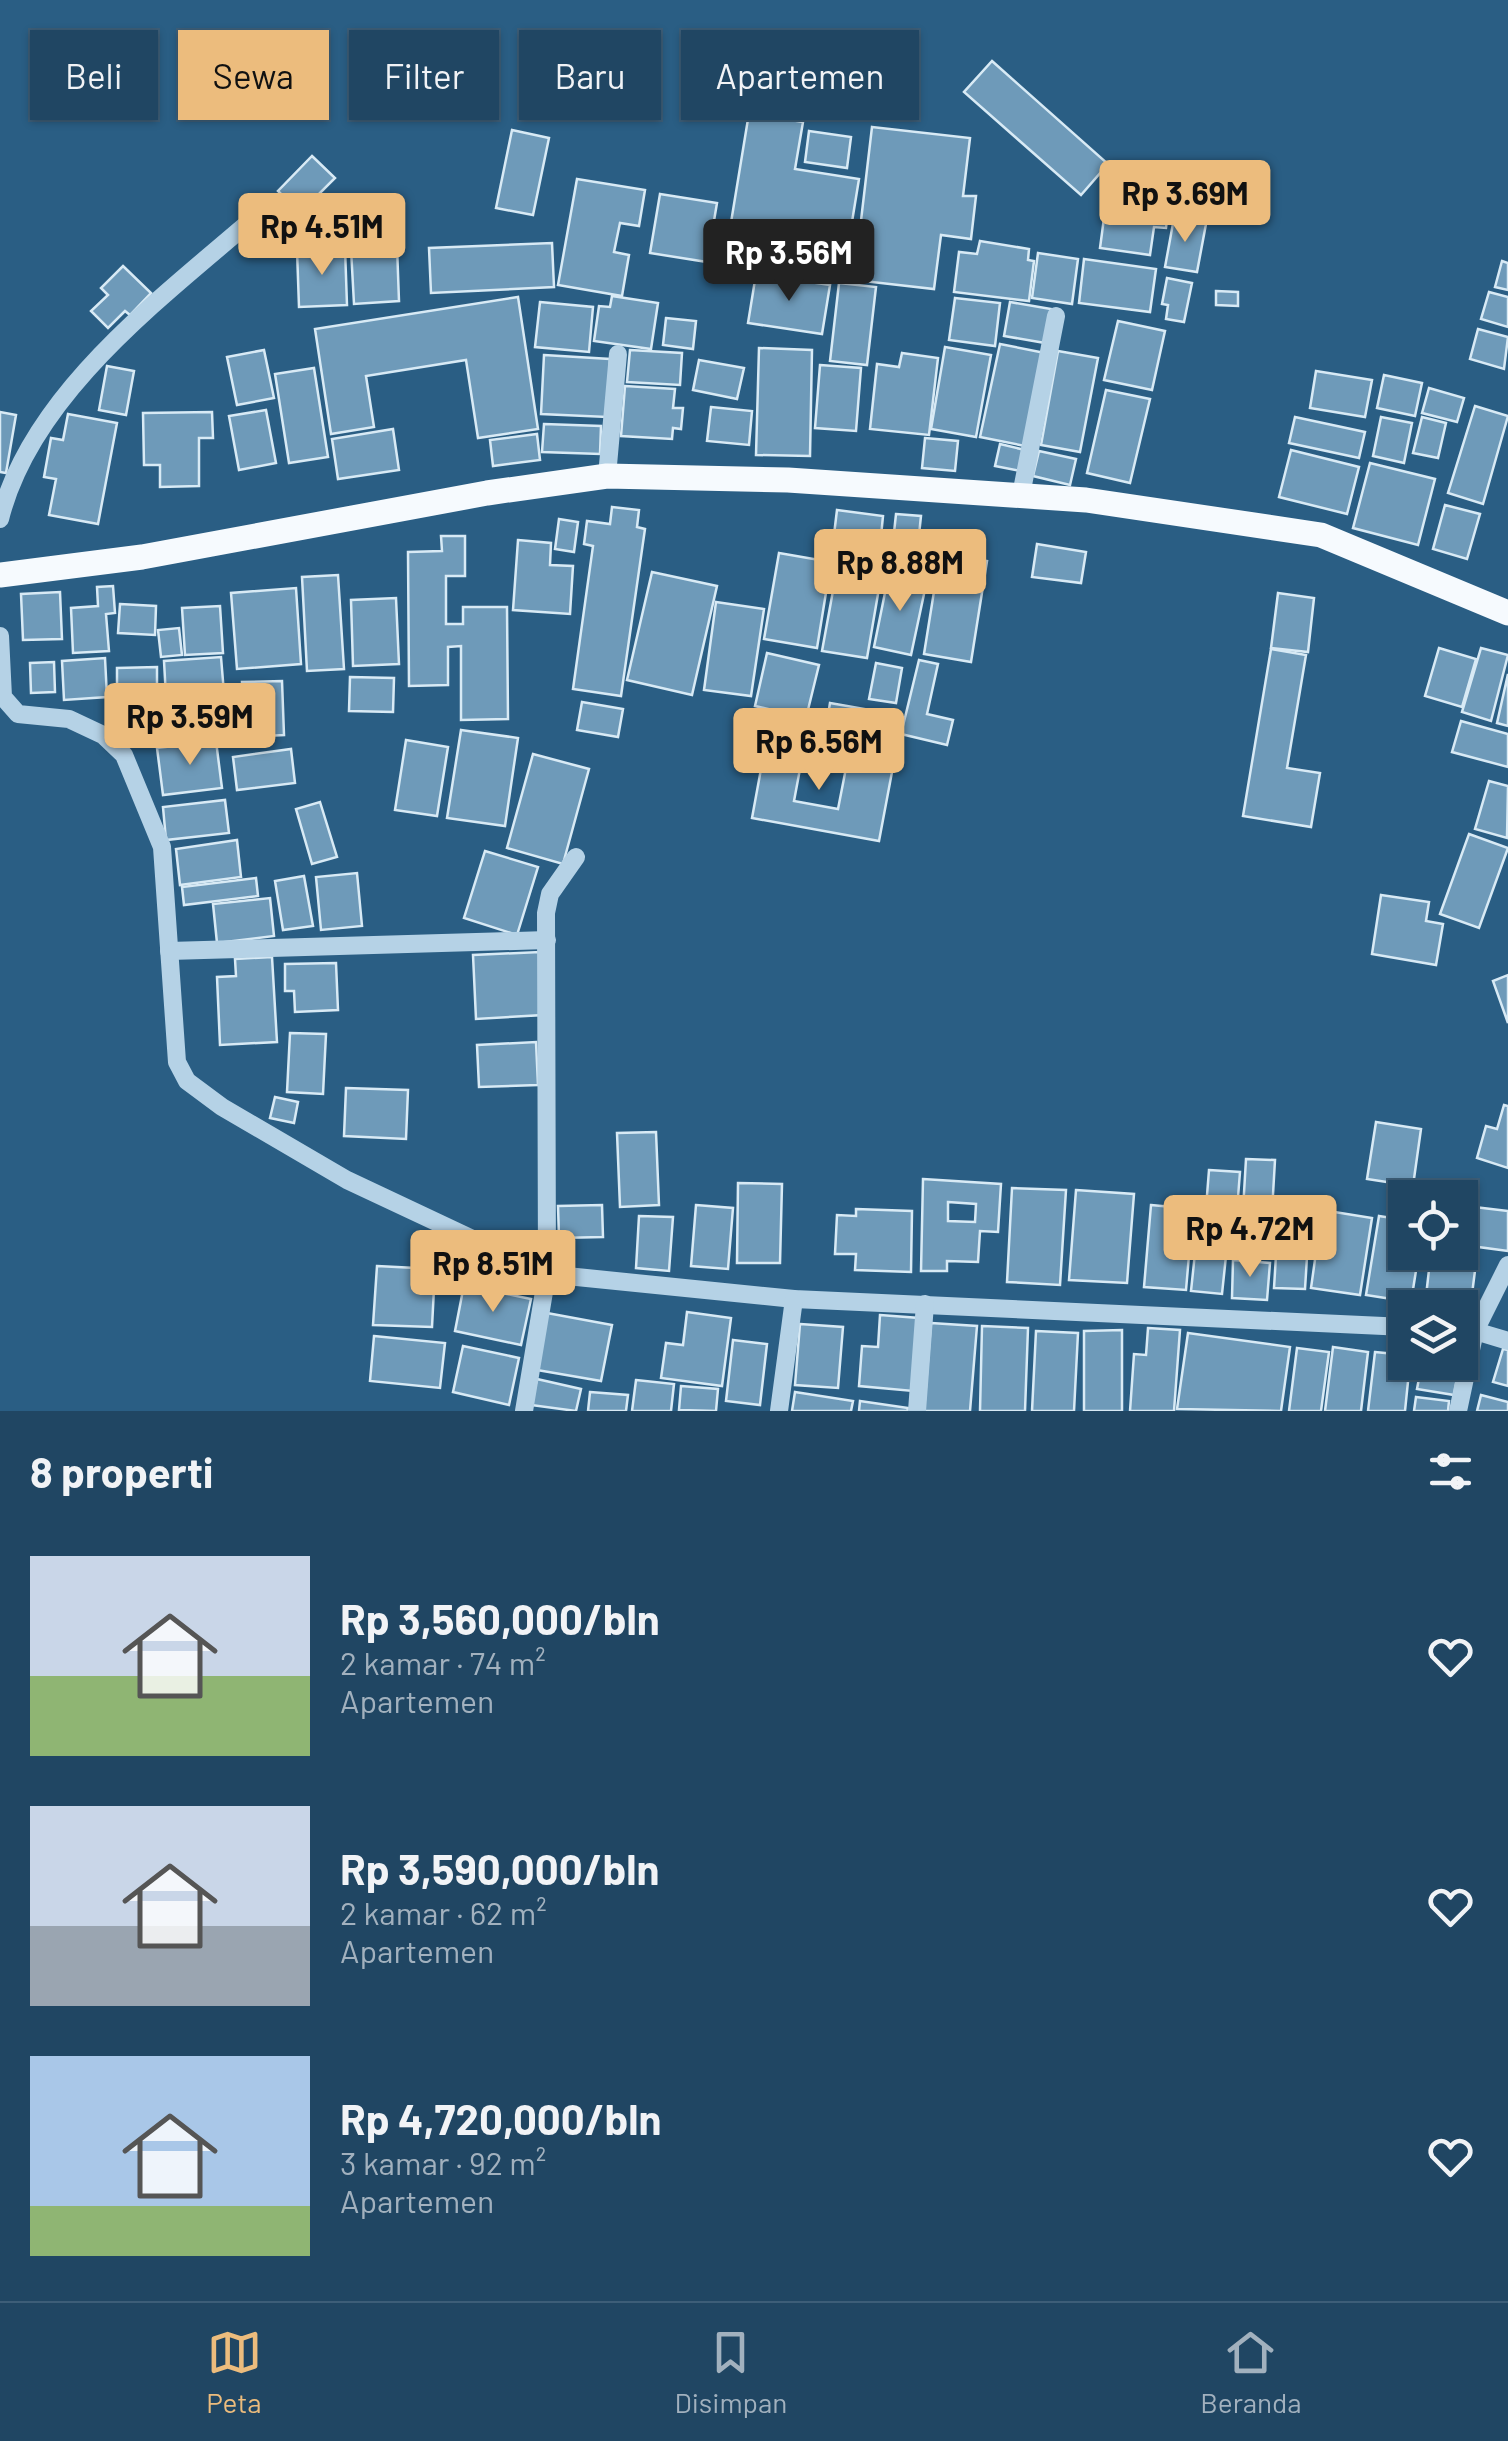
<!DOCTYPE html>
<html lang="id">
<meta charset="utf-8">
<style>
body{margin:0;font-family:Barlow,sans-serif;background:#2d506c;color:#f1f3f6;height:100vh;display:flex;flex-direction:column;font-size:38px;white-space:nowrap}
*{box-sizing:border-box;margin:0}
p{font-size:32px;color:#a2b1be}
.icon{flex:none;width:55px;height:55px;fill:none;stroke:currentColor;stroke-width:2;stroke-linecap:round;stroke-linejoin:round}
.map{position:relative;height:1411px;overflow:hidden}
.drawer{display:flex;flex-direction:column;background:#204663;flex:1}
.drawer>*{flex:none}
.guide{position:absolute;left:30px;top:30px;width:1000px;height:90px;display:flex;gap:20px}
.controls{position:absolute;left:1388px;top:1180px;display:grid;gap:20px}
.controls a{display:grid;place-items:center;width:90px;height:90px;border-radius:0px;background:#204663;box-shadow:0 2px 8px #0004,0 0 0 2px #3d5e78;font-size:50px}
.price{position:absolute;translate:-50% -85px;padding:0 22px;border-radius:10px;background:#ecbc7d;color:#111;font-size:32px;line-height:65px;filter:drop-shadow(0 2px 5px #0008)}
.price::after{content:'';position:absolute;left:50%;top:60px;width:30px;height:22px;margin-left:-15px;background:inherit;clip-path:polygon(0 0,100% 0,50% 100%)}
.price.current{background:#222;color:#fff}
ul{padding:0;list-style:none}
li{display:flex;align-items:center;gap:30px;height:250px;padding:0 30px}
li span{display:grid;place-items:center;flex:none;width:280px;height:200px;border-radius:0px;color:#555}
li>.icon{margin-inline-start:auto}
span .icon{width:120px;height:120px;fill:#fffc;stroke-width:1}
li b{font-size:42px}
h2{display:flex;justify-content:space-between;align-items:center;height:120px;padding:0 30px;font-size:42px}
.tag{padding:0 35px;border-radius:0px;background:#204663;box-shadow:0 2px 8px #0004,0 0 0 2px #3d5e78;font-size:35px;line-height:90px}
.tag.current{background:#ecbc7d;color:#111}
.tab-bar{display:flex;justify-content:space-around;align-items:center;height:140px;border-top:2px solid #3d5e78;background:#204663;font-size:28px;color:#a2b1be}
.tab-bar a{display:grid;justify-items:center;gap:5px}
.tab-bar .current{color:#ecbc7d}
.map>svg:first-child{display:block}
</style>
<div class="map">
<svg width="1508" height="1411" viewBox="0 0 1508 1411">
<rect width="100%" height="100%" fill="#2a5e84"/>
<g fill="#6e9ab9" stroke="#d8eaf5" stroke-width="2.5" fill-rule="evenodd">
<path d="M992,61L1108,164L1081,195L964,92Z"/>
<path d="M749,113L803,122L795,169L859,179L843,277L725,259Z"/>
<path d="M872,127L970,138L963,196H976L971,239L941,235L934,289L854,280Z"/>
<path d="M512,130L549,138L533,215L496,208Z"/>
<path d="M809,131L851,137L847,168L805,162Z"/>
<path d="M312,156L335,178L300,213L278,191Z"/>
<path d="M1110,173L1172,181L1166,228L1154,227L1150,255L1100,248Z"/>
<path d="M577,179L645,190L639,226L620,223L614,252L629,255L622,296L558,285Z"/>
<path d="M660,194L717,203L707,262L650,253Z"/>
<path d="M1174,218L1206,224L1197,272L1165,267Z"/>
<path d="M980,241L1029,249L1028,260L1034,261L1029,301L954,292L959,252L977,254Z"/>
<path d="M552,243L554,287L431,293L429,248Z"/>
<path d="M397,246L399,301L354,304L351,249Z"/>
<path d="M345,248L347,305L299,307L297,250Z"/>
<path d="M1038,253L1078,259L1072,304L1032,298Z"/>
<path d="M1084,259L1156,269L1150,312L1079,303Z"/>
<path d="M1502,261L1508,263V290L1495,287Z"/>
<path d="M123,266L151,293L130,315L125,311L108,328L91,311L108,295L101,288Z"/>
<path d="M756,274L830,285L822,334L748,323Z"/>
<path d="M1167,278L1192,283L1184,322L1166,319L1168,305L1162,304Z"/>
<path d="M839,283L876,287L867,365L830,361Z"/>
<path d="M1216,291L1238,292V306L1216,305Z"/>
<path d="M1489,292L1508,297V327L1481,319Z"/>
<path d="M612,296L658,303L651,349L594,341L599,306L610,307Z"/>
<path d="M518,297L538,429L478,438L466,360L366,376L374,427L331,434L315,329Z"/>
<path d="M955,298L1000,303L995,346L949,340Z"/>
<path d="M540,302L593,307L589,352L535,347Z"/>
<path d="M1010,302L1051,309L1045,343L1004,336Z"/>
<path d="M666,318L696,321L693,349L663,345Z"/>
<path d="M1118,321L1165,331L1152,390L1104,380Z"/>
<path d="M1478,329L1508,337L1504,369L1470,359Z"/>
<path d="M1000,344L1045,353L1025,446L980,437Z"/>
<path d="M945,347L991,355L976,437L931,429Z"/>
<path d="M759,348L812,350L810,456L756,455Z"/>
<path d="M264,350L274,398L237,405L227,357Z"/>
<path d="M630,350L682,353L680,385L627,382Z"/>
<path d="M1058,351L1098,358L1080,452L1041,445Z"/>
<path d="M902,353L938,358L929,435L870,429L877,364L899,367Z"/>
<path d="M544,355L610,359L607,417L541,414Z"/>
<path d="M699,360L744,368L737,399L693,390Z"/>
<path d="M820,365L861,368L856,431L815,428Z"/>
<path d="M107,366L134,371L126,415L99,410Z"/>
<path d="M314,368L328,457L289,463L275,374Z"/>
<path d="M1316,371L1372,380L1365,417L1310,408Z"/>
<path d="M1384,375L1422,383L1415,416L1377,408Z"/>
<path d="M625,386L675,389L673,408H683L681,429L673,428L672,439L621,436Z"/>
<path d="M1429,388L1464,398L1457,422L1422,413Z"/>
<path d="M1106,390L1150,399L1130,483L1087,473Z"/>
<path d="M1475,406L1508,416L1483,504L1448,493Z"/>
<path d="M711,407L752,411L749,445L707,441Z"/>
<path d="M266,410L276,463L239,470L229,416Z"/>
<path d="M0,412L16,415L6,473L0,472Z"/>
<path d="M212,412L213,438H199V486L160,487V465H144L143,413Z"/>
<path d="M68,414L117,423L98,524L49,515L56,479L44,477L51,438L63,440Z"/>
<path d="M1295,417L1365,432L1359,458L1289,443Z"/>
<path d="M1381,417L1412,423L1404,463L1373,456Z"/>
<path d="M1422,417L1446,423L1438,458L1413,453Z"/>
<path d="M544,424L601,426L600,454L542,452Z"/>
<path d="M393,429L399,470L338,479L332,439Z"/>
<path d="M537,434L540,460L493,466L490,440Z"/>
<path d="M925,438L958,441L955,471L922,468Z"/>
<path d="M1000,444L1025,450L1020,471L995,466Z"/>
<path d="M1291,450L1359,467L1347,514L1279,497Z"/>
<path d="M1039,451L1076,459L1070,485L1033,476Z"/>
<path d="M1370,463L1435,479L1418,545L1353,528Z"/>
<path d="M1445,505L1480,514L1467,559L1433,549Z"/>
<path d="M612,507L639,510L637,527L645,529L621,696L573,689L593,546L584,544L587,521L610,524Z"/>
<path d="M837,510L883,516L879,556L832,551Z"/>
<path d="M896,514L921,516L917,554L892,551Z"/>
<path d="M559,519L578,522L574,552L555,549Z"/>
<path d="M441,536H465V576H446V624H463V607H507L508,719L461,720V646L448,647V685L409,686L408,552L442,551Z"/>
<path d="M518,540L551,543L550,565L573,566L570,614L513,610Z"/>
<path d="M1037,544L1086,552L1081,583L1032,577Z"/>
<path d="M779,553L831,562L817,648L764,639Z"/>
<path d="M940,554L987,561L971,662L924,654Z"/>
<path d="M839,558L883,565L867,658L822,651Z"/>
<path d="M652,572L717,586L692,695L627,680Z"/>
<path d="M889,573L927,580L911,655L874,647Z"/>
<path d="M338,575L344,669L307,671L302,577Z"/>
<path d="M113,586L115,613L106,614L109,651L73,653L71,608L98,606L97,587Z"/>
<path d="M296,588L301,664L237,669L231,593Z"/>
<path d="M60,592L62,639L23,640L21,594Z"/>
<path d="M1278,593L1314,598L1308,652L1271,648Z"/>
<path d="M396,598L399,664L353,666L351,600Z"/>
<path d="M716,602L764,609L751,696L704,690Z"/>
<path d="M120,604L156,606L155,635L118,633Z"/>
<path d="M220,606L223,653L185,655L182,608Z"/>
<path d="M179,628L182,655L161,657L158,630Z"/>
<path d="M1439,648L1476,659L1462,707L1425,696Z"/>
<path d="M1481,648L1508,655L1491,721L1462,712Z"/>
<path d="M1271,649L1306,655L1287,768L1320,773L1311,827L1243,816Z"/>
<path d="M767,653L819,665L806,718L755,706Z"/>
<path d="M221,657L224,693L166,697L164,661Z"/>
<path d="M105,658L107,697L64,700L62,661Z"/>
<path d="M919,660L938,664L927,714L953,720L947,745L901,734Z"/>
<path d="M54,662L55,692L31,693L30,663Z"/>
<path d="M876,663L902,668L896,703L869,699Z"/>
<path d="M157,667V701H117V668Z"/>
<path d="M1508,674V726L1497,723Z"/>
<path d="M350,677L394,678L393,712L349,711Z"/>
<path d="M282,681L284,735L243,737L242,682Z"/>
<path d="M230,699L234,732L197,736L193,703Z"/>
<path d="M582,702L623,709L618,737L577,730Z"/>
<path d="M830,703L887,713L880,749L824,739Z"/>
<path d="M186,704L188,738L139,742L136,708Z"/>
<path d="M1461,721L1508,734V767L1452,752Z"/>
<path d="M461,730L518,738L505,826L447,818Z"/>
<path d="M768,731L806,737L794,801L838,809L847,763L892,772L879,841L752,818Z"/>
<path d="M406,740L448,747L437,816L395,810Z"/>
<path d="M216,741L222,788L163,795L157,748Z"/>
<path d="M291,749L295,783L237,790L233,757Z"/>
<path d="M533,754L589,769L563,864L507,848Z"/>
<path d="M1489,781L1508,786L1507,838L1475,829Z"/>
<path d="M225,800L229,833L166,840L163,807Z"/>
<path d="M320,802L337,857L312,864L296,809Z"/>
<path d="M1469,834L1508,848L1479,928L1440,914Z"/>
<path d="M237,840L241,877L180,885L176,849Z"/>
<path d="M485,851L538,867L517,935L464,918Z"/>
<path d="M357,873L362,926L321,930L316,877Z"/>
<path d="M304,876L313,926L283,930L275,881Z"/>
<path d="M256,878L258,896L184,905L182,887Z"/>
<path d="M1381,895L1429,902L1426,921L1443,924L1436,965L1372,954Z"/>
<path d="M270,898L274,936L217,943L213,904Z"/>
<path d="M540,952L543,1015L476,1019L473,955Z"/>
<path d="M272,957L277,1042L220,1045L217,977L236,976L235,959Z"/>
<path d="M336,963L338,1010L295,1012L294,991H285V964Z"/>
<path d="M1508,975V1023L1493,981Z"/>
<path d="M290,1033L326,1034L323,1094L287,1092Z"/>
<path d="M536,1042L538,1085L479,1087L477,1045Z"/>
<path d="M346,1088L408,1090L406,1139L344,1136Z"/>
<path d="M275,1097L298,1102L294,1123L270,1118Z"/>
<path d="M1504,1105L1508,1106V1168L1477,1158L1486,1126L1497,1129Z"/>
<path d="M1376,1122L1421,1129L1413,1186L1367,1179Z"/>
<path d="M656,1132L659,1205L620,1207L617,1133Z"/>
<path d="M1246,1159L1275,1160L1272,1212L1243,1210Z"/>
<path d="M1209,1170L1240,1172L1237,1210L1206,1208Z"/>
<path d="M923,1179L1001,1184L998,1232L980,1231L978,1262L947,1261V1271H921ZM948,1202L976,1204L975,1222L948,1221Z"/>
<path d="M738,1183L782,1184L780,1263H737Z"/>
<path d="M1012,1188L1066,1190L1060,1285L1007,1282Z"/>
<path d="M1076,1190L1134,1194L1127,1283L1069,1280Z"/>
<path d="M602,1205L603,1237L559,1238L558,1206Z"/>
<path d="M696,1205L733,1208L728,1269L691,1266Z"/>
<path d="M1151,1205L1193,1209L1186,1290L1144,1287Z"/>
<path d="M1466,1206L1508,1211V1251L1478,1247L1470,1310L1425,1305L1431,1252H1460V1232L1463,1233Z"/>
<path d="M856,1209L912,1211L911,1272L855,1270L856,1254H835L837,1215L856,1216Z"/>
<path d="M1322,1210L1372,1218L1360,1295L1311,1288Z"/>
<path d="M1203,1213L1269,1220L1265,1257L1199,1250Z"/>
<path d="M639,1216L673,1217L669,1271L636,1268Z"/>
<path d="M1379,1216L1405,1220V1252H1419L1411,1302L1366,1295Z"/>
<path d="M1278,1223L1309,1225L1305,1289L1274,1288Z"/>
<path d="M1195,1253L1226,1256L1222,1294L1191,1291Z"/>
<path d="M1233,1260L1270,1263L1267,1300L1232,1298Z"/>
<path d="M377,1266L435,1269L432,1327L373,1325Z"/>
<path d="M464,1285L531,1299L521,1345L455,1331Z"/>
<path d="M687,1312L731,1318L722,1386L661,1378L666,1343L683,1345Z"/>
<path d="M547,1313L612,1325L601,1381L537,1370Z"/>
<path d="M880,1315L919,1318L913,1391L859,1386L862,1346L878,1347Z"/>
<path d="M931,1323L977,1326L970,1411H924Z"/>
<path d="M800,1324L843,1327L838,1388L795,1385Z"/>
<path d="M982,1326L1028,1328L1025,1411H980Z"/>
<path d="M1148,1328L1180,1330L1174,1411H1130L1134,1354L1146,1355Z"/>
<path d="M1122,1330V1411H1084V1331Z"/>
<path d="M1036,1331L1078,1333L1074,1411H1032Z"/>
<path d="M1188,1333L1290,1347L1281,1411L1177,1409Z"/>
<path d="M374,1336L445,1343L440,1388L370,1381Z"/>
<path d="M733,1340L767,1344L760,1405L726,1401Z"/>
<path d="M463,1346L519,1358L509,1405L453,1392Z"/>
<path d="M1333,1347L1368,1352L1361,1411H1325Z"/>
<path d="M1297,1348L1329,1352L1321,1411H1289Z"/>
<path d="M1503,1349L1508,1350V1386L1493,1382Z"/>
<path d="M1375,1352L1405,1355V1362H1410L1405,1411H1368Z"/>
<path d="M1422,1362H1460L1454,1395L1417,1389Z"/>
<path d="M537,1379L581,1389L576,1411L531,1405Z"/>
<path d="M636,1380L674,1384L671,1411H632Z"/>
<path d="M681,1386L718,1389L716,1411L679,1410Z"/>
<path d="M590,1392L628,1395L626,1411H588Z"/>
<path d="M795,1392L853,1401L851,1411H792Z"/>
<path d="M1481,1395L1508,1402V1411H1477Z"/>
<path d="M1416,1397L1449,1401L1448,1411H1414Z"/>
<path d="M860,1401L908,1408L907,1411H859Z"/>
</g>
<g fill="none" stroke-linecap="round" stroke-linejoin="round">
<g stroke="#b5d2e6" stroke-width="18">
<path d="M607,476L618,354"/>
<path d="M1021,495L1056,316"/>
<path d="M0,519C32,391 167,294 262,211"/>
<path d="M0,636L3,697L18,714L69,719L103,735L124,755L162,847L177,1062L187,1081L222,1107L347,1180L547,1274L794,1299L1405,1327"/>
<path d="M169,951L547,940"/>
<path d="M1460,1330L1475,1331L1508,1341"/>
<path d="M524,1411L547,1274L546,913L550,894L576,857"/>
<path d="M779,1411L794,1299"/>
<path d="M917,1411L925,1304"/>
<path d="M1458,1411L1475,1331L1508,1265"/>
</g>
<path stroke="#f6fafe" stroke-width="25" d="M0,575L142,557L487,493L607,476L788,480L1086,500L1321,535L1508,613"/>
</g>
</svg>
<div class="controls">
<a><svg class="icon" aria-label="locate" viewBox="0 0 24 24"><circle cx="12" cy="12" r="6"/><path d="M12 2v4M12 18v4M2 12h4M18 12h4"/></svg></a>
<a><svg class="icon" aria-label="layers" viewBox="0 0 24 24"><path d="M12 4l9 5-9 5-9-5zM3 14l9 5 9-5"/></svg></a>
</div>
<b class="price" style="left:1185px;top:245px">Rp 3.69M</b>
<b class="price" style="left:322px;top:278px">Rp 4.51M</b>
<b class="price current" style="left:789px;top:304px">Rp 3.56M</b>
<b class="price" style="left:900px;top:614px">Rp 8.88M</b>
<b class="price" style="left:190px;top:768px">Rp 3.59M</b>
<b class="price" style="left:819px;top:793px">Rp 6.56M</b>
<b class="price" style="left:1250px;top:1280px">Rp 4.72M</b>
<b class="price" style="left:493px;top:1315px">Rp 8.51M</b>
<div class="guide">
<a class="tag">Beli</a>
<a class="tag current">Sewa</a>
<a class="tag">Filter</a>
<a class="tag">Baru</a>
<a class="tag">Apartemen</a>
</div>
</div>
<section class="drawer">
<h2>8 properti<svg class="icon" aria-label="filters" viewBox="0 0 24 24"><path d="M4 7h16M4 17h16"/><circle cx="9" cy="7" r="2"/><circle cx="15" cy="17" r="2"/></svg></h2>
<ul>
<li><span style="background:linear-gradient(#c9d6e8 60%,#8fb573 0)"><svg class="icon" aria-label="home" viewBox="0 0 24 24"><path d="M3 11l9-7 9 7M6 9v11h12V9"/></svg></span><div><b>Rp 3,560,000/bln</b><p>2 kamar · 74 m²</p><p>Apartemen</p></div><svg class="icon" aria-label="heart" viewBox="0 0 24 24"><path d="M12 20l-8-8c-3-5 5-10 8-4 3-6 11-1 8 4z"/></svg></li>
<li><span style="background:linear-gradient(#c9d6e8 60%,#9aa5b1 0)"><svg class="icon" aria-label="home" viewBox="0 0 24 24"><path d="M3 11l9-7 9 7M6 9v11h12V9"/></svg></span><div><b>Rp 3,590,000/bln</b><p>2 kamar · 62 m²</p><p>Apartemen</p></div><svg class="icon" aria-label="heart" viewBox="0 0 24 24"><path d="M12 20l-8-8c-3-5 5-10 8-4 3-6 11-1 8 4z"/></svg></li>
<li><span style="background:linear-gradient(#a9c7e8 75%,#8fb573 0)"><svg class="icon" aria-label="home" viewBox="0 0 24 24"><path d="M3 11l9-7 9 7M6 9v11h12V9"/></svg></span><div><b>Rp 4,720,000/bln</b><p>3 kamar · 92 m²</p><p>Apartemen</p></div><svg class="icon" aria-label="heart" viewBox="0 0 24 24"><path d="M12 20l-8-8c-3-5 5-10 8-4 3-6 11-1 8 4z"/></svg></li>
</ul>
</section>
<nav class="tab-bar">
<a class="current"><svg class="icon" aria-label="map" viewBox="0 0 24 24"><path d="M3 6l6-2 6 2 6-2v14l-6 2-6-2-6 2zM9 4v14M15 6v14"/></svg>Peta</a>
<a><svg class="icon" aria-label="saved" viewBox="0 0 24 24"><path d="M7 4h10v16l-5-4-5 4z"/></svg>Disimpan</a>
<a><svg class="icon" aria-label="home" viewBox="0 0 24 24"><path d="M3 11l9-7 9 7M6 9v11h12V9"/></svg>Beranda</a>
</nav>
